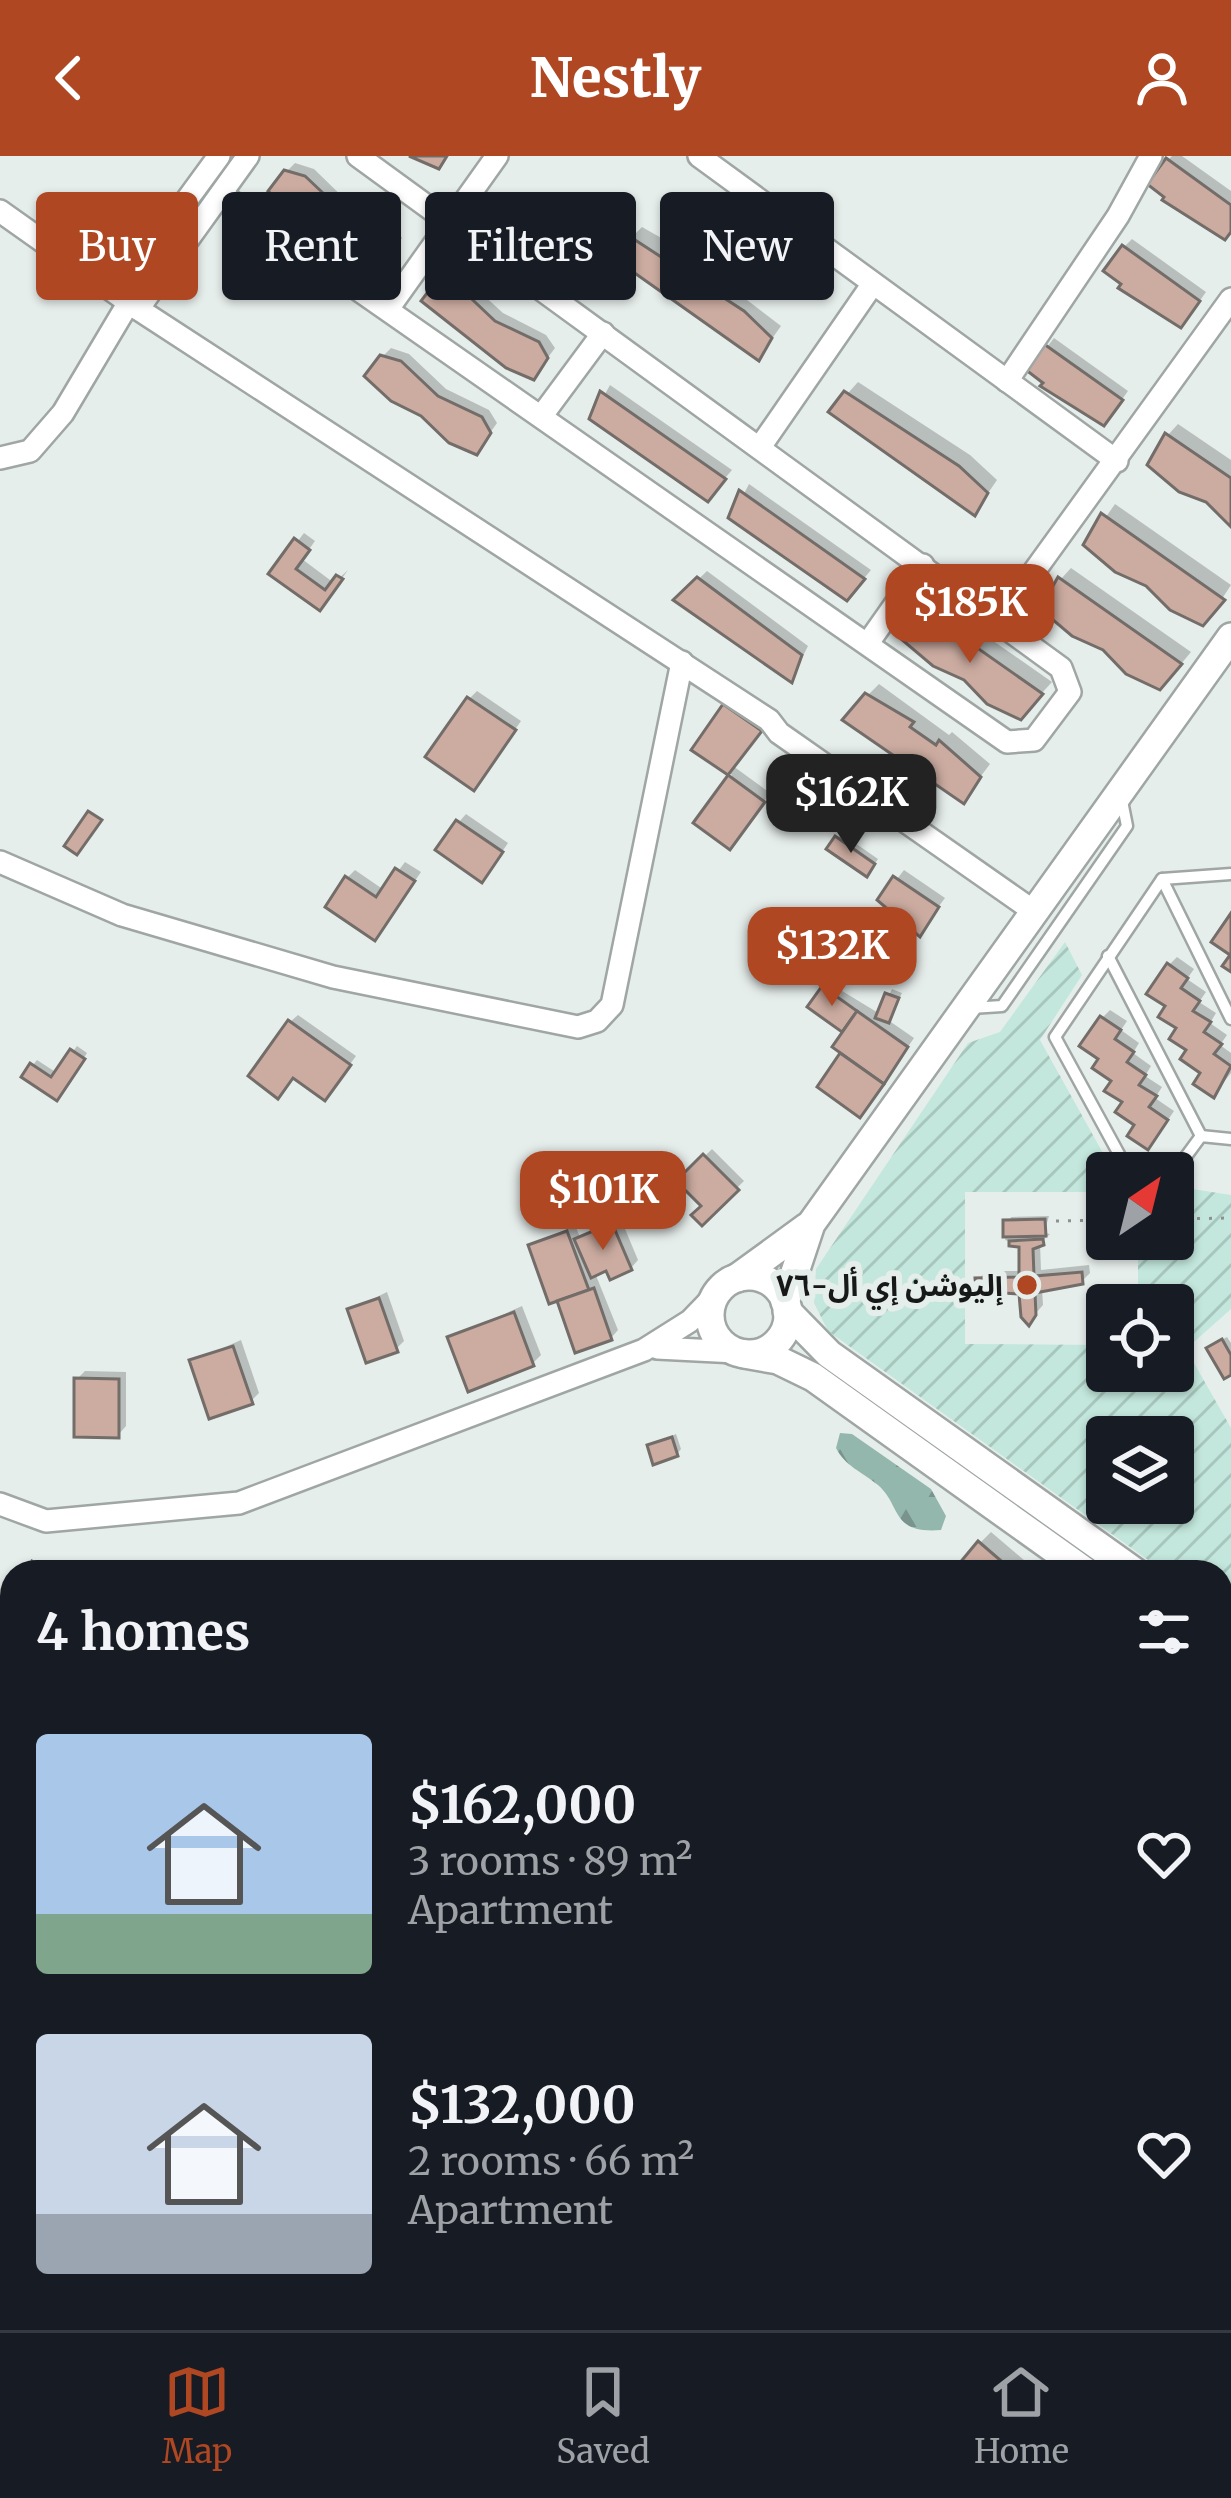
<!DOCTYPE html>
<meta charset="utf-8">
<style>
body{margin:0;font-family:Merriweather,"Noto Sans Arabic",serif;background:#20242c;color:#f1f3f6;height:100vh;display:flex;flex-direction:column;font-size:45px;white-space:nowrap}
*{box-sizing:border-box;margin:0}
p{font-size:39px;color:#9ea1a6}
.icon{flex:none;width:66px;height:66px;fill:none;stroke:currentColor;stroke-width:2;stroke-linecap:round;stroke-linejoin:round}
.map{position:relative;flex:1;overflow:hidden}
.panel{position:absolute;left:0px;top:1404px;width:1233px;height:771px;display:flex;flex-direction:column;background:#171b24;border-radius:36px 36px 0 0;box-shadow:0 3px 9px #0004}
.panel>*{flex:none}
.top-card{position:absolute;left:36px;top:36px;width:1161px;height:108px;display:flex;gap:24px}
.needle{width:78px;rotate:35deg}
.fabs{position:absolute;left:1086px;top:996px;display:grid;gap:24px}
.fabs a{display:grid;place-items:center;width:108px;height:108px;border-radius:12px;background:#171b24;box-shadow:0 3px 9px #0004;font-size:60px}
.price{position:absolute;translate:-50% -102px;padding:0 27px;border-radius:24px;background:#ae4722;color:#fff;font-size:39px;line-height:78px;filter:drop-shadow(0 3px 6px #0008)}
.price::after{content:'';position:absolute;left:50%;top:72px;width:36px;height:27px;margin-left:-18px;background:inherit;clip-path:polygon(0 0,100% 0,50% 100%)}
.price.current{background:#222;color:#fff}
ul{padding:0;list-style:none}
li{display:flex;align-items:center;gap:36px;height:300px;padding:0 36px}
li span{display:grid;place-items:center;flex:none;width:336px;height:240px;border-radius:12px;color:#555}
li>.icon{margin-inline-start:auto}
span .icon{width:144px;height:144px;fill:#fffc;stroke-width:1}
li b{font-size:51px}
h2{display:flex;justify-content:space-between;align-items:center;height:144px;padding:0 36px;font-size:51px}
.chip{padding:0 42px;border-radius:12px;background:#171b24;box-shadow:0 3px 9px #0004;font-size:42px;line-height:108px}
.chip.current{background:#ae4722;color:#fff}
header{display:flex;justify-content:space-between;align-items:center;height:156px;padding:0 36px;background:#ae4722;color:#fff;font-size:54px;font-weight:800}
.tabs{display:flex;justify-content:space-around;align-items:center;height:168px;border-top:3px solid #363941;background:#171b24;font-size:33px;color:#9ea1a6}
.tabs a{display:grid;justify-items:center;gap:6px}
.tabs .current{color:#ae4722}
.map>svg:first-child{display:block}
</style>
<header><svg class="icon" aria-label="back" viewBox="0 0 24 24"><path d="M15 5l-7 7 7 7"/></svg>Nestly<svg class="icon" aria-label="person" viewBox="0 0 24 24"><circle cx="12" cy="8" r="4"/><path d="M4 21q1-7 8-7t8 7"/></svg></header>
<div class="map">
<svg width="1231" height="2174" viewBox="0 0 1231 2174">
<defs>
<pattern id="forest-firs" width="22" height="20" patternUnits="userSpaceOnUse" patternTransform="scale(3)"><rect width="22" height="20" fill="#94b7ad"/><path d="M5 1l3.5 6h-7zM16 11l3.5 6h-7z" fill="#78948c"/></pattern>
<pattern id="garden-furrows" width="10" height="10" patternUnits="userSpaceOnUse" patternTransform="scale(3)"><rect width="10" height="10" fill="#c3e7dc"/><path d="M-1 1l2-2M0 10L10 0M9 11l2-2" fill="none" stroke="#a7c6bc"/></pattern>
</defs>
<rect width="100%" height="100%" fill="#e6eeeb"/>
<path fill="url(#forest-firs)" d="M840,1277L852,1278L931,1333L946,1360L941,1374C890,1378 902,1350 878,1329C862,1316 845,1310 836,1292Z"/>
<path fill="url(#garden-furrows)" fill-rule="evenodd" d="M1065,786L1082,819L1040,884L1114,1017H1107V1036H965V1188L1107,1189V1215H1173V1149H1138V1083H1173V1030L1231,1039V1153L1186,1193L1231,1272V1457L1221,1454V1416H1165L828,1175L814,1147L816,1113L968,887L1000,876ZM1107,1281H1173V1347H1107Z"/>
<g fill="#0003">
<path d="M1172,0H1182L1231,35V74L1168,4Z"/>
<path d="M295,7L314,13L350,48L394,69L402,82L381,110L327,72L286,16Z"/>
<path d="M642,71L679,92L781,170L759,201L631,82Z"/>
<path d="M1132,83L1206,136L1189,160L1124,91Z"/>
<path d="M448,117L466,123L503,157L546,179L555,192L534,220L439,126Z"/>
<path d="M1054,182L1128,235L1111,259L1030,213Z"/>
<path d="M391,192L409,198L446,233L489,254L497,267L477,295L382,201Z"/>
<path d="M858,226L970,299L997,324L975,356L832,255Z"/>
<path d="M610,229L732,314L715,334L592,262Z"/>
<path d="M1178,268L1231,304V368L1168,279Z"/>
<path d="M749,328L871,414L855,433L732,361Z"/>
<path d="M1115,348L1231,429L1214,455L1148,427L1087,388Z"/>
<path d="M304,377L315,385L302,403L334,427L348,414L327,443L273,417Z"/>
<path d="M1071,412L1191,496L1171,520L1061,423Z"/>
<path d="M707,415L808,490L791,524L677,444Z"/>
<path d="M932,442L1052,526L1031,549L965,522L921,453Z"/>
<path d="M879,528L949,579L952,576L990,608L963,644L868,539Z"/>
<path d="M477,535L521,565L481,623L469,543Z"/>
<path d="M733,542L767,566L733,610L770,637L738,682L697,667L732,619L695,593Z"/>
<path d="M466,658L508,687L489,715L459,666Z"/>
<path d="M842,678L878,703L871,713L837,682Z"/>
<path d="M405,706L421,716L382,773L347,722L355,714L384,734Z"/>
<path d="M904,714L945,742L919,777L881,744Z"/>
<path d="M1177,801L1194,813L1187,823L1206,836L1199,846L1216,857L1210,867L1227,879L1220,889L1231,897V917L1214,938L1169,850V809Z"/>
<path d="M829,827L880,858L892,833L902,837L888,864L914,882L867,950L821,930L844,897L846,876L812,851Z"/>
<path d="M1110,854L1127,865L1121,874L1139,887L1133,897L1151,910L1145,920L1162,931L1155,942L1174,955L1155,983L1138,968L1102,902V862Z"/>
<path d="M298,859L356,900L332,933L294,920L290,866Z"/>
<path d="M77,890L87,897L61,937L33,909L37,904L57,917Z"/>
<path d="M712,993L744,1025L702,1066L705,1050L680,1025Z"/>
<path d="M1049,1060L1044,1077L1050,1078L1040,1087L1041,1114L1089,1109L1090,1117L1082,1125L1042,1133L1043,1149L1029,1165L1022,1135L978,1124L986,1115H1022V1089L1005,1084L1011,1061Z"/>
<path d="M620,1061L638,1104L631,1112L595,1117L618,1174L611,1182L559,1141L531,1090L575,1069L580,1081Z"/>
<path d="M387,1136L404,1185L396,1193L350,1154Z"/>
<path d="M522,1150L541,1199L533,1207L451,1182Z"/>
<path d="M1227,1181L1231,1187V1216L1214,1188Z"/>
<path d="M241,1184L259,1237L251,1245L193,1205Z"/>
<path d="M85,1215L126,1216V1270L118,1279L77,1223Z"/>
<path d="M676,1278L681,1293L677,1298L650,1290Z"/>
<path d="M991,1376L1038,1416H971L980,1387Z"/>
<path d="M980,2163H1012L1010,2168L1020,2172L1024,2163H1069L1064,2174H976Z"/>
<path d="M1180,2163H1186L1208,2172L1174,2174Z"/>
</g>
<g fill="#ccaca1" stroke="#736d6a" stroke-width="3">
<path d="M409,0H447L439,13Z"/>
<path d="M1166,2L1231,49V76L1225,84L1162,44L1164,41L1147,28Z"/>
<path d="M284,14L305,20L342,55L386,77L395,92L382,114L353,102L326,75L295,60L268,35Z"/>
<path d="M629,80L744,155L772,182L759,205L612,101Z"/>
<path d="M1122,89L1200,145L1181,172L1118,132L1121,128L1103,115Z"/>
<path d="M437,124L458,130L495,165L539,186L548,202L534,224L506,212L421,145Z"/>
<path d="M1044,188L1123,244L1104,270L1040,230L1043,227L1026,214Z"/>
<path d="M380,199L401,205L438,240L482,261L491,277L477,299L449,287L421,260L391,245L364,220Z"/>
<path d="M600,235L726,323L708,346L589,263Z"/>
<path d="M844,235L959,310L988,337L975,360L828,256Z"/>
<path d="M1165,277L1231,322V371L1206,346L1179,336L1147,309Z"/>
<path d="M739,334L865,423L847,445L728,362Z"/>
<path d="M1101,357L1225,444L1203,470L1170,454L1146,430L1115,416L1083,389Z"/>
<path d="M294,382L310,394L296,413L325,434L336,419L343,423L320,455L268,418Z"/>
<path d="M697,421L802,499L792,527L673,444Z"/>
<path d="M1058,421L1182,508L1160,534L1126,518L1103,494L1072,480L1040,453Z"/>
<path d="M919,451L1043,538L1021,564L987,548L964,524L933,510L901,483Z"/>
<path d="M865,537L914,566L910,571L936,589L939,584L981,621L964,648L842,564Z"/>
<path d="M467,541L516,574L474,635L425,601Z"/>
<path d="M723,548L762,575L728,619L691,594Z"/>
<path d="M728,619L765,646L730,694L693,667Z"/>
<path d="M88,655L102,664L77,699L64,690Z"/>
<path d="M456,664L503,696L482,727L435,694Z"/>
<path d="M835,680L875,708L867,721L826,693Z"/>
<path d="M395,712L415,725L375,785L325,751L345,720L376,741Z"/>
<path d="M893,720L939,751L920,781L877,744Z"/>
<path d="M1231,757V816L1222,810L1230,799L1211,786Z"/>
<path d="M1167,807L1188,822L1181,832L1200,845L1193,855L1211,866L1204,876L1222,888L1214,898L1231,910L1214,942L1193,928L1200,917L1180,903L1186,894L1169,883L1176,872L1158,861L1165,850L1146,838Z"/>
<path d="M822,830L857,855L842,876L807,851Z"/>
<path d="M885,837L899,842L889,867L875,862Z"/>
<path d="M857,855L908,891L884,928L832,891Z"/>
<path d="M1100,860L1121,874L1115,883L1134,896L1127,906L1146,919L1139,929L1157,940L1149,951L1168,964L1148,994L1127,980L1134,969L1115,956L1122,946L1104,935L1111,925L1092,912L1098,903L1079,890Z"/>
<path d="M288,864L351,909L325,945L293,922L278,943L248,920Z"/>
<path d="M70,893L85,903L57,945L21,921L30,907L51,921Z"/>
<path d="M840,897L884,928L860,962L817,931Z"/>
<path d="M703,998L739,1034L702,1070L691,1059L701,1050L676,1025Z"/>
<path d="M1045,1063L1046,1080L1003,1081V1064Z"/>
<path d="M612,1067L632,1114L610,1124L606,1115L591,1122L574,1083Z"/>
<path d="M567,1075L589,1134L549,1148L528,1089Z"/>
<path d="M1043,1083L1044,1089L1033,1093L1034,1120L1082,1116L1083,1128L1035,1137L1036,1159L1029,1170L1021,1161L1019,1138L976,1135L975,1122L1019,1121V1091L1009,1090V1085Z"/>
<path d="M594,1132L612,1184L575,1197L557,1145Z"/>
<path d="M379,1142L398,1196L366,1207L347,1153Z"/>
<path d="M514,1156L534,1210L468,1236L447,1181Z"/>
<path d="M1222,1183L1231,1199V1219L1224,1223L1206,1192Z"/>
<path d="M233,1190L253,1248L209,1263L189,1204Z"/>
<path d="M74,1222L119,1223V1282L74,1281Z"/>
<path d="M672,1281L678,1300L653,1309L647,1289Z"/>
<path d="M978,1385L1014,1416H966L958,1409Z"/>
<path d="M32,1405L50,1413L48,1416H28Z"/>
<path d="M1231,1691V1711L1227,1714L1221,1700Z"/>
<path d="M894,2163H948L943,2174H889Z"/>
<path d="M977,2163H1008L1003,2174H972Z"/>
<path d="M1021,2163H1065L1060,2174H1016Z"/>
<path d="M1084,2163H1116L1111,2174H1079Z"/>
<path d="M1146,2163H1166L1162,2174H1141Z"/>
</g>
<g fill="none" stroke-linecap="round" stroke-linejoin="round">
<defs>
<g id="lane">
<path d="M1231,718L1162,723L1055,881L1126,1011L1176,1014L1201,980L1231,983"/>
<path d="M1162,723L1231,863"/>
<path d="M1108,800L1201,980"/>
<path d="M971,852L1002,850L1127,670L1121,640"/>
</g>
<g id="street">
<path d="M699,0L1117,305"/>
<path d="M221,38L1007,586L1034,584L1070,536L1061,512L358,0"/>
<path d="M0,55L138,153L769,564L779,577L1032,754"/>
<path d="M118,138L219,0"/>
<path d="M138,153L248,0"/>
<path d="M388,153L497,0"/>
<path d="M1007,225L1118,60L1151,0"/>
<path d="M543,258L603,177"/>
<path d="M760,291L872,129"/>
<path d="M0,302L30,295L63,257L129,146"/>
<path d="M999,464L1231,143"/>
<path d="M868,487L923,409"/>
<path d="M0,706L122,759L333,821L578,871L597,865L612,849L682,506"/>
<path d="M657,1192L736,1196"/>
<path d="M0,1348L46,1365L239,1347L644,1194L690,1165L718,1136"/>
<path d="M1221,1762L1231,1770"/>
<path d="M1221,1915L1231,1921"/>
<path d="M1221,2045L1231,2050"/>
<path d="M1210,2163L1231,2172"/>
<path d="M851,2174L856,2163"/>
</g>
<g id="secondary">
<circle cx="749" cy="1159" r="39"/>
<path d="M737,1122L807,1071"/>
<path d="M785,1146L811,1068L1231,481"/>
<path d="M787,1155L829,1198L1135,1416"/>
<path d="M744,1198L778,1204L813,1221L1086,1416"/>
<path d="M1221,1477L1231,1485"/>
<path d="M1221,1513L1231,1520"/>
<path d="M634,2163L658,2174"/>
</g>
<g id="highway">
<path d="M1221,1578L1231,1565"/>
<path d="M0,1963H12"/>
</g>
</defs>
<use href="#lane" stroke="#9fa6a4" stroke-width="15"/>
<use href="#street" stroke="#9fa6a4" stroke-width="26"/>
<use href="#secondary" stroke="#9fa6a4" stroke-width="32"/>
<use href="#highway" stroke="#9fa6a4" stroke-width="40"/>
<g stroke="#8c918f" stroke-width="3" stroke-dasharray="3 9" stroke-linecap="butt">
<path d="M1173,1063L1231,1062"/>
<path d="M1056,1065L1107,1064"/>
</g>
<use href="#lane" stroke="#fff" stroke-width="10"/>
<use href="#street" stroke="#fff" stroke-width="21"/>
<use href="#secondary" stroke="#fff" stroke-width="27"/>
<use href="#highway" stroke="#fff" stroke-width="36"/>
</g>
<circle fill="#ae4722" stroke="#e6eeeb" stroke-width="4.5" cx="1027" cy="1129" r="12"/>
<g text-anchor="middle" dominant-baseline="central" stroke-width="12" stroke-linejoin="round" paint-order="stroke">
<g font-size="30" font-weight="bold" fill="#161918" stroke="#e6eeeb" text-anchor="end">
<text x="1003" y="1129">إليوشن إي أل-٧٦</text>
</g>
</g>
</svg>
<div class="fabs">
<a><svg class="needle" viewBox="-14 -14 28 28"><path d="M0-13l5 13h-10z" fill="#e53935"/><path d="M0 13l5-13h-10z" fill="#9ea1a6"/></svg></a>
<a><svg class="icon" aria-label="locate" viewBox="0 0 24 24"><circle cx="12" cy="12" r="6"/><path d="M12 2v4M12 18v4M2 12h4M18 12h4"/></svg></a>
<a><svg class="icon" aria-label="layers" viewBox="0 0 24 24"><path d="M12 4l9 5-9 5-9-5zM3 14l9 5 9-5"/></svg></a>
</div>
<b class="price" style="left:970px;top:510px">$185K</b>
<b class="price current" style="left:851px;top:700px">$162K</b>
<b class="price" style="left:832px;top:853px">$132K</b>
<b class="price" style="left:603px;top:1097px">$101K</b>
<div class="top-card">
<a class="chip current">Buy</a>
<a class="chip">Rent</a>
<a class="chip">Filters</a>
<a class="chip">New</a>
</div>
<section class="panel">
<h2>4 homes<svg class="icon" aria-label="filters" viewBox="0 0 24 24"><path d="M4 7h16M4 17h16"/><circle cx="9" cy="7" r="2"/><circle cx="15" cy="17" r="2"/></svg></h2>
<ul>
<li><span style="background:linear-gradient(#a9c7e8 75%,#7fa58c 0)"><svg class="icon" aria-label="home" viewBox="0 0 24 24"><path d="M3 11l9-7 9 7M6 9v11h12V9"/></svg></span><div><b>$162,000</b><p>3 rooms · 89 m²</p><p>Apartment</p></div><svg class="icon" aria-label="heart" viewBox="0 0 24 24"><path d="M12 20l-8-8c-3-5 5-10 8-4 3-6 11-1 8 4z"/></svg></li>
<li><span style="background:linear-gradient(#c9d6e8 75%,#9aa5b1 0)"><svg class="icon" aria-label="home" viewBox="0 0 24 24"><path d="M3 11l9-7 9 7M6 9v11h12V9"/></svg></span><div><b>$132,000</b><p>2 rooms · 66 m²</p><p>Apartment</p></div><svg class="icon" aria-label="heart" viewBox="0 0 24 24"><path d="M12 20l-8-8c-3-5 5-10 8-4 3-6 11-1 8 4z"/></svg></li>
</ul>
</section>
</div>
<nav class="tabs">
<a class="current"><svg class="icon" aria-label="map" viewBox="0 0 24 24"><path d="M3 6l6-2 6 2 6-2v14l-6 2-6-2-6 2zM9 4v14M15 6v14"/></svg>Map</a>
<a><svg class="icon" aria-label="saved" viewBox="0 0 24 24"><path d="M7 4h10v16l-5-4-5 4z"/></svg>Saved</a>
<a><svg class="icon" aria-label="home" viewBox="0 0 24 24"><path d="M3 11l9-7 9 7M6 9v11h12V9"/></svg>Home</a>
</nav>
